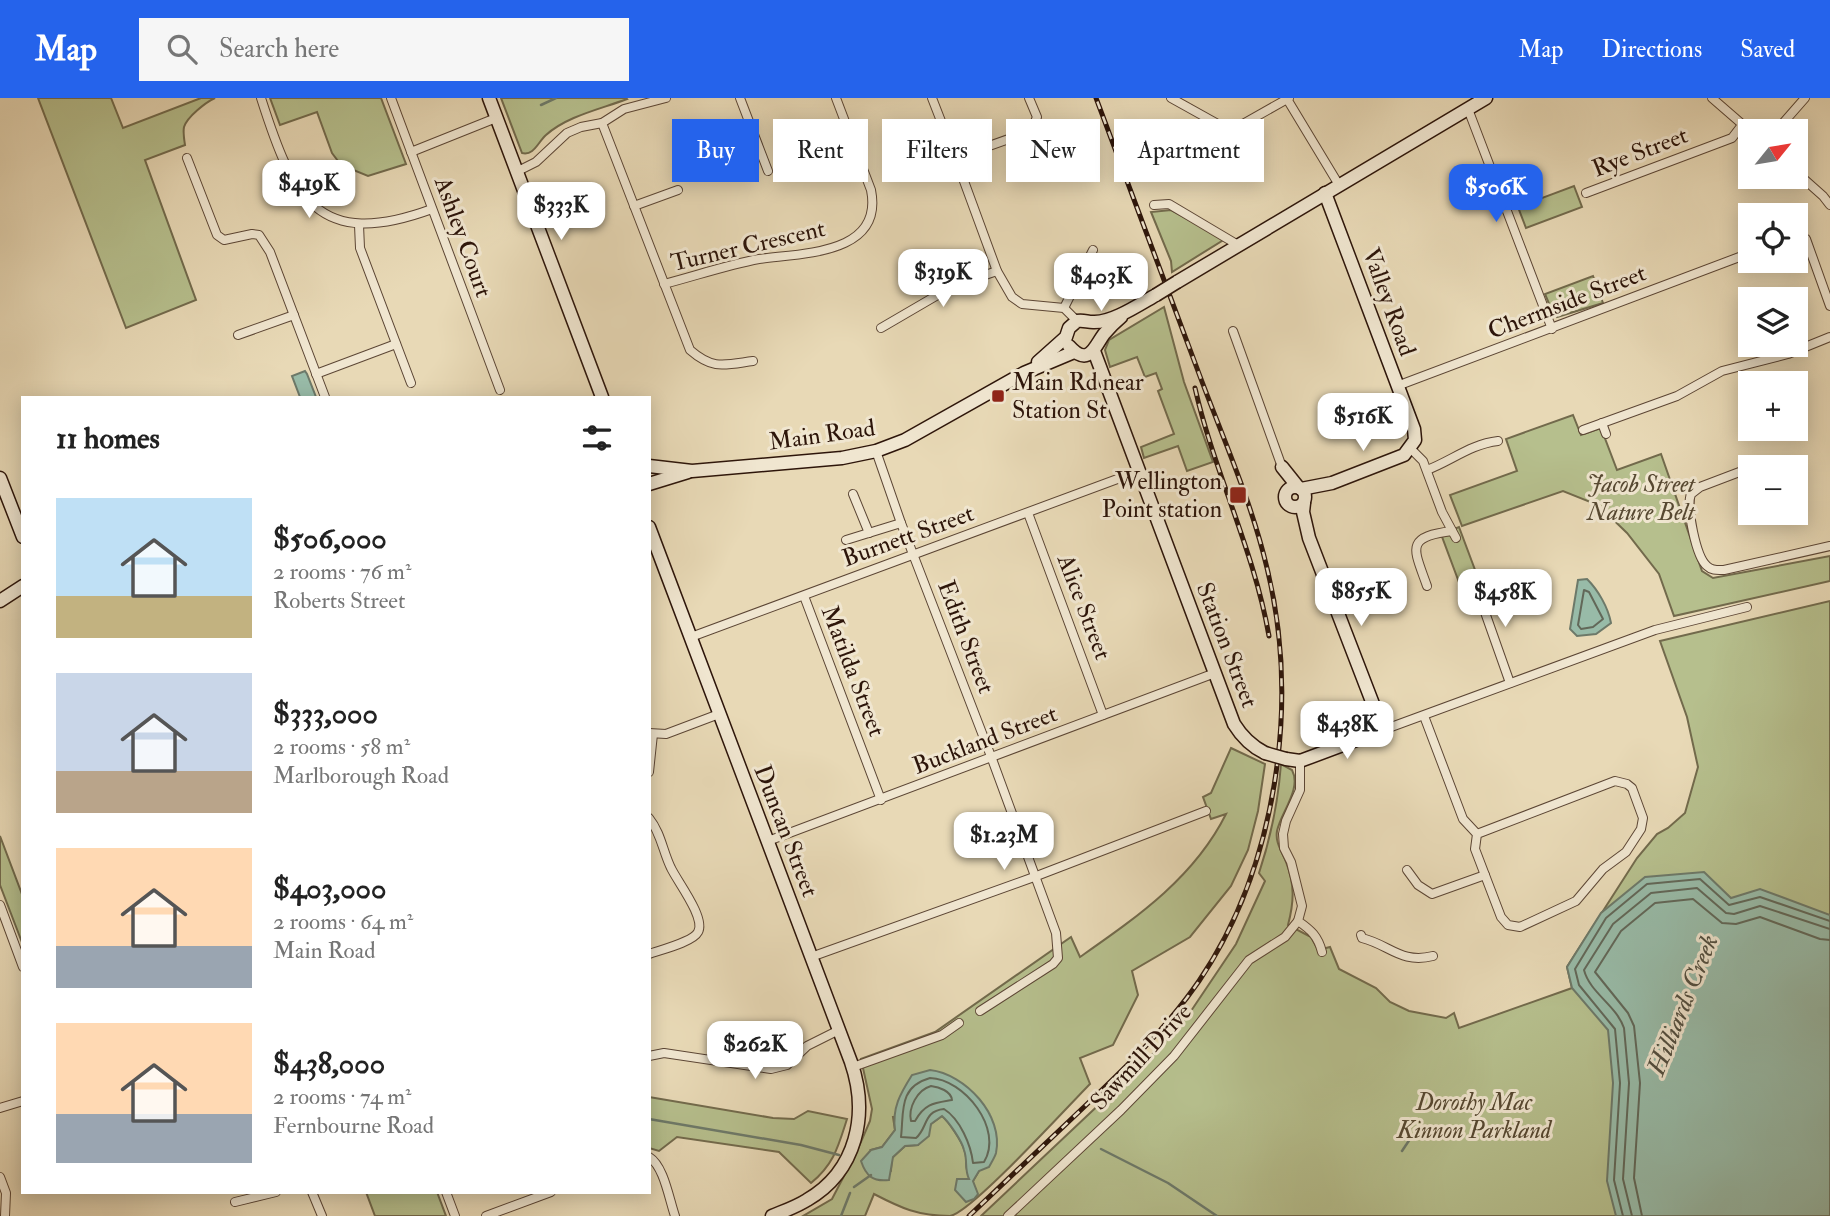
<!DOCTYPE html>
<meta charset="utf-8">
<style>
body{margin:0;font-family:"IM FELL Double Pica",serif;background:#f6f6f6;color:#222;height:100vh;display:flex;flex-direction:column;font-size:26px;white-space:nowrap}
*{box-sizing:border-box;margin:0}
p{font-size:23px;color:#767676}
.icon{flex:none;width:38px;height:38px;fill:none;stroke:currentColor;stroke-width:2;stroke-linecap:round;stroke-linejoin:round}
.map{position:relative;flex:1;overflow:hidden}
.side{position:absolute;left:21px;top:298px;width:630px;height:798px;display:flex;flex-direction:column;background:#fff;border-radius:0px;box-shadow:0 4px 18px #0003}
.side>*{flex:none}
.guide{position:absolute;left:672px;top:21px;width:665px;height:63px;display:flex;gap:14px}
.needle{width:46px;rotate:60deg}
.fabs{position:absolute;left:1738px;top:21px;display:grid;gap:14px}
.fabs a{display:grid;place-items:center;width:70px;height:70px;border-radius:0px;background:#fff;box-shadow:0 4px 18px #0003;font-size:35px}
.price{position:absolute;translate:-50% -60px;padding:0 16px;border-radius:14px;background:#fff;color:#222;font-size:23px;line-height:46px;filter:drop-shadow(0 2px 4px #0008)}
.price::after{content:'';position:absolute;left:50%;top:42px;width:21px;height:16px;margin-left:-10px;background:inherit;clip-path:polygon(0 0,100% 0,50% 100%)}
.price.selected{background:#2563eb;color:#fff}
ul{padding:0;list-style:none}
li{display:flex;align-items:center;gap:21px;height:175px;padding:0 35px}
li span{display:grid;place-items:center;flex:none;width:196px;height:140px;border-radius:0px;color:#555}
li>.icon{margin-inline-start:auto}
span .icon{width:84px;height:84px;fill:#fffc;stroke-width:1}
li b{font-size:30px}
h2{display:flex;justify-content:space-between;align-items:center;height:84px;padding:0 35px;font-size:30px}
.pill{padding:0 24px;border-radius:0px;background:#fff;box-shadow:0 4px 18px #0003;font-size:24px;line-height:63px}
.pill.selected{background:#2563eb;color:#fff}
header{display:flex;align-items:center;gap:42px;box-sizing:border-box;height:98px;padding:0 35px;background:#2563eb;color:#fff}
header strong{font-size:33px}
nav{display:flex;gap:38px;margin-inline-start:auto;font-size:24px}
.search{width:490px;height:63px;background:#f6f6f6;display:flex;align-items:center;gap:18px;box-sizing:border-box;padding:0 24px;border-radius:0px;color:#767676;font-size:26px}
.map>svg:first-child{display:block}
</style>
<header>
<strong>Map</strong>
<div class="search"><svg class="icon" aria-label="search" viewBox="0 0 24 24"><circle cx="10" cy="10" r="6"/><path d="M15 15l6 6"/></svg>Search here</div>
<nav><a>Map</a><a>Directions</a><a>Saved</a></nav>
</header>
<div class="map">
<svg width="1830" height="1118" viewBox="0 0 1830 1118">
<rect width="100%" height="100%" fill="#e8d9b6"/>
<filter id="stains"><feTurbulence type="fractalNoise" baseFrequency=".00286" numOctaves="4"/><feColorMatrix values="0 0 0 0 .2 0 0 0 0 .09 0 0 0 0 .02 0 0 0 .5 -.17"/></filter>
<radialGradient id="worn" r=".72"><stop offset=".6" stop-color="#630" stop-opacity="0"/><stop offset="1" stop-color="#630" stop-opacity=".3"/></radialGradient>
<g fill="#b6bf8d" stroke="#726a4c" stroke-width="2" fill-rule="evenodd">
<path d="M38,0H111L123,30L201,0H215C206,4 187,19 184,29C183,34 184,41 185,47L145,62L196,202L126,230Z"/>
<path d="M270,0H381L406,66L368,78L341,67L332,55L317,14L280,27Z"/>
<path d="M501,0H626L627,1C601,11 567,18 546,37C538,44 534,58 522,55Z"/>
<path d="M1574,88L1582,109L1526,130L1518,109Z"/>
<path d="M1171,112L1225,141L1172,174L1171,163L1151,114Z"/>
<path d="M1593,178L1603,205L1557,219L1552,213L1545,196Z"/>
<path d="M1164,209L1184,284L1213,364L1187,373L1178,348L1144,360L1141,349L1174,336L1158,293L1162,291L1156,275L1145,279L1137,259L1110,269L1105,252L1109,242Z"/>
<path d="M1573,317L1581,337L1601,330L1617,372L1661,356L1702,473L1713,480L1830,458V483L1674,518L1659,476L1627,435L1598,407L1563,393L1462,428L1450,397L1517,373L1506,341Z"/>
<path d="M1459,429L1481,488L1463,495L1441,436Z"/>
<path d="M1830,503V1118H981L1160,949L1189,916L1236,846L1265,783L1259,775C1271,739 1278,705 1281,666L1292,672C1302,691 1281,714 1277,733C1275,745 1282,753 1286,764C1295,787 1294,804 1288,827L1311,839L1318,852L1330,849L1339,871L1376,890L1390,904L1409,913L1446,920L1454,915L1459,930L1572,890L1567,869L1637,760L1657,736L1668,730L1685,715L1698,669L1687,619L1660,543Z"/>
<path d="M1231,650L1265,666L1258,713L1248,752L1231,788L1190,839L1132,873L1138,897L1113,947L1080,960L1090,986C1068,1008 971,1115 950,1118C918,1118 901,1110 874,1096L865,1118H803L832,1101L857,1053L870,1023L872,1011L861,961L935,934L1071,839L1080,859C1137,819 1194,780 1226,716L1211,721L1203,699L1211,695ZM989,1016L979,1073L973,1083C961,1067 970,1065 964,1051C961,1042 949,1024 942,1018L931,1026L918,1047L905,1048L892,1060L891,1072L871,1052L882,1049L895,1032L893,1019Z"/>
<path d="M0,738L23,799V847L0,787Z"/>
<path d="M649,999L773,1020L794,1021L808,1013L847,1021C838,1049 834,1066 811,1085L779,1054L677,1039L659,1053L649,1050Z"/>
<path d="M366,1094H437L446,1118H375Z"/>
</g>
<g fill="#98bba8" stroke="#6d7969" stroke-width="2">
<path d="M305,273L307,276L316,299H300L292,278Z"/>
<path d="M1587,481C1598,492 1608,509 1611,525L1596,536L1577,538L1570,531L1578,482Z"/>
<path d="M1704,774L1731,800L1760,791L1830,817V1118H1616L1607,1083L1613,985L1608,932L1572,890L1567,869L1601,815L1645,779Z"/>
<path d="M930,972C965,976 1004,1017 996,1055C995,1059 991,1065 989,1069L979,1073L973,1083L978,1096L974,1101L966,1104L955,1092L957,1081H969C964,1070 968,1063 964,1052C962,1043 949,1024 942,1018L931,1026L929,1038L918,1047L905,1048L893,1059L889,1082C873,1084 866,1078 861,1063L871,1052L882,1049L895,1032C892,1010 900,996 912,977Z"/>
</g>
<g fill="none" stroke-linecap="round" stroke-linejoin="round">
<g stroke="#626859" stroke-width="2">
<path d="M1584,492L1589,494L1603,521L1593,529L1581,531L1578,527Z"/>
<path d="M930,980C964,981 1004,1031 984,1064L973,1065C971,1047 960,1021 944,1011C923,1013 928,1030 916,1040L901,1039C904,1014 898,989 930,980Z"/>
<path d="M931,988C939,989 951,993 952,1002C935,1005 925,1005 915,1023H911C908,1010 917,992 931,988Z"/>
<path d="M1623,1118L1614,1082L1620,985L1615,931L1579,887L1575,871L1606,820L1647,786L1700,781L1729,807L1760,799L1830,823"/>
<path d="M1632,1118L1623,1081L1629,985L1624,930C1616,907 1590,895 1584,872L1613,826L1651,795L1697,790L1726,815L1734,816L1760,808L1830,831"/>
<path d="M1642,1118L1634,1080L1640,985L1634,928L1628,915L1595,874L1621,833L1655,805L1693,801L1722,825L1736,826L1760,819L1820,841L1830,842"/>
</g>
<g stroke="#6d7969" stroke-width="2.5">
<path d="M541,7L556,0"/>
<path d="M649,1021L801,1047L839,1057"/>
<path d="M1101,1051L1168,1085L1217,1118"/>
<path d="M1402,1053L1410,1041"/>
<path d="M854,1089L871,1077"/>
<path d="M841,1118L850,1095"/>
</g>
<defs>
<g id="street">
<path d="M261,0C293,100 317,153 432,111"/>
<path d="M391,0L500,292"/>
<path d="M740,0L768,73"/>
<path d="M932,0L946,36L961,58V75L997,173L1012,199L1022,206L1064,210L1077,223"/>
<path d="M1029,0L1037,19L1031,33L1037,38L1049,68L1062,72"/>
<path d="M1171,0L1225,30L1234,31L1289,0"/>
<path d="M1712,0L1750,33"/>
<path d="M1287,1L1339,87"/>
<path d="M1468,11L1552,231"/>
<path d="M602,25L690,252C713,272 724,267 753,263"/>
<path d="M1776,33L1805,0"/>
<path d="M411,54L496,20"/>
<path d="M961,58L1031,33"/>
<path d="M187,60L217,137L224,142L252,136L259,137L270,154L325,299"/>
<path d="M516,74L536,64L567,35L581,29L602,25L624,11L666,0"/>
<path d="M1796,74L1823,98L1830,107"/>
<path d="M1586,95L1732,40L1742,27"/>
<path d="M1154,107L1169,106L1238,147"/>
<path d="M634,108L678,92"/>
<path d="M359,127L360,150L411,285"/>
<path d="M1796,139L1806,141L1830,208"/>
<path d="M664,186C695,178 727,167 759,161C801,155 884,157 871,92L836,0"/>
<path d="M1064,210L1093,152"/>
<path d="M881,230L953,188L997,173"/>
<path d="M1233,233L1282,369"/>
<path d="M238,237L294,217"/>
<path d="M316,276L396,246"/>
<path d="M1397,288L1750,155"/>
<path d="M1602,325L1606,336"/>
<path d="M1583,332L1677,298L1722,273L1788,256L1830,239"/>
<path d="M1411,351L1423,363L1442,414L1456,440"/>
<path d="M876,353L901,425L992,661L1056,835L1058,860L1053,866L980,913"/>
<path d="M1754,369L1787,362"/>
<path d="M1750,370L1700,389L1691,396C1686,409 1696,459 1707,468C1712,473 1718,472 1724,472L1830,448"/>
<path d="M1427,372C1451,363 1471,346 1498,343"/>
<path d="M853,396L869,435"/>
<path d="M1028,415L1103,617"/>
<path d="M846,442L901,425"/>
<path d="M1427,488C1414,451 1404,439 1452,433"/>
<path d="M1473,496L1481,503L1510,585"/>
<path d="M804,498L881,702"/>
<path d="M691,539L1139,373"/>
<path d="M1424,618L1463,721L1477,736L1475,751L1501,819L1508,827L1520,829L1576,803L1603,771L1626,754L1641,731L1643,720L1632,690L1627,686L1615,683L1477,736"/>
<path d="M1383,632L1655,532L1747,509"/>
<path d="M649,635L666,636L719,616"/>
<path d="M1300,663V692L1286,723L1283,736L1284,750L1291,764L1302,808L1298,823C1311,832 1318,838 1322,854"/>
<path d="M649,674L653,636"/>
<path d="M649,720C661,735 663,754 671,770C677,783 706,820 698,834C693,844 660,852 649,856"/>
<path d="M768,743L1215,575"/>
<path d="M1407,772L1418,787L1432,796L1485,777"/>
<path d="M0,807L23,869"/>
<path d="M1361,837L1362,840C1390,847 1401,866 1433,858"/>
<path d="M811,859L1034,779L1206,713"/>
<path d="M649,958L664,955L771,971L787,967L807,948L839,932"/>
<path d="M853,969L942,937L959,925"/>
<path d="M0,1010L23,1003"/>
<path d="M649,1059C664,1068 669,1101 675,1118"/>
<path d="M0,1079L6,1095L5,1118"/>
<path d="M312,1094L322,1118"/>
<path d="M446,1094L455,1118"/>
<path d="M235,1104L276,1094"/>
<path d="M486,1118L551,1094"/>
<path d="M1008,1118L1121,1012L1174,958L1249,862L1285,839L1298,823"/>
</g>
<g id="secondary">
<path d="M489,0L602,299"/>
<path d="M1177,184L1486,0"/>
<path d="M1069,248C1089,270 1095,248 1104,236C1109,230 1115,224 1121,219"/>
<path d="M1094,253L1234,626C1242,639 1251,648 1265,655"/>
<path d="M1038,264L1066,239L1069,230L1077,223C1084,222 1087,224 1093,224C1112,225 1140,206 1156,197"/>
<path d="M649,368L692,373L842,360L876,353L905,342L1024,275L1074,254"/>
<path d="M1282,369L1298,389"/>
<path d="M0,380L23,439"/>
<path d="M649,386L688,374"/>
<circle cx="1295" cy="399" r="10"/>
<path d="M1301,391L1332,385L1404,357L1415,342L1414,331L1325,95"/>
<path d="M649,429L851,964C869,1016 857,1073 807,1102C796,1109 784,1113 772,1118"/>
<path d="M0,503L23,488"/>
<path d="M1286,661L1300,663L1383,632L1309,440L1303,414L1304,405"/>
</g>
</defs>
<use href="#street" stroke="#5c4635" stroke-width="10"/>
<use href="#secondary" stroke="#2d150a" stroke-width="15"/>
<use href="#street" stroke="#f0e6d0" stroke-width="8"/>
<use href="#secondary" stroke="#f0e6d0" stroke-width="12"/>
<defs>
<g id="rail">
<path d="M1195,290C1214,374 1254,452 1269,538"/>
<path d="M969,1118C1007,1082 1045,1046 1084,1009C1125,970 1166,931 1199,883C1277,768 1300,605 1267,470C1251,402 1222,338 1198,273C1164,182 1130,91 1096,0"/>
</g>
</defs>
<use href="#rail" stroke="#2d150a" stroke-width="5"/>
<use href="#rail" stroke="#f0e6d0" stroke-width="2.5" stroke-dasharray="8" stroke-linecap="butt"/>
<defs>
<g id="secondary-bridge">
<path d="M1156,197L1177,184"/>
<path d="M1265,655L1286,661"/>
</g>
</defs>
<use href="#secondary-bridge" stroke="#2d150a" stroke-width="15" stroke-linecap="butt"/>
<use href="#secondary-bridge" stroke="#f0e6d0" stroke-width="12"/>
</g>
<g fill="#8f2418" stroke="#f0e6d0" stroke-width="2.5">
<rect x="991" y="291" width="14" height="14" rx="3.5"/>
<rect x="1229" y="388" width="18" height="18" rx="3.5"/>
</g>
<g text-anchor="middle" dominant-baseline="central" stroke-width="6" stroke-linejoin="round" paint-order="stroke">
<g font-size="24" fill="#2d150a" stroke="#f0e6d0">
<text transform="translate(1640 54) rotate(-21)">Rye Street</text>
<text transform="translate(463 139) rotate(70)">Ashley Court</text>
<text transform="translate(748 148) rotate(-13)">Turner Crescent</text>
<text transform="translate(1389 204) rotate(70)">Valley Road</text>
<text transform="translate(1567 204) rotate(-21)">Chermside Street</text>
<text transform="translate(822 337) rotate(-8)">Main Road</text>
<text transform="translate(908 438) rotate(-20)">Burnett Street</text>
<text transform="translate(1084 509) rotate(69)">Alice Street</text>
<text transform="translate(966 539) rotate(69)">Edith Street</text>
<text transform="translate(1227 547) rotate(69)">Station Street</text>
<text transform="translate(853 573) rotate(69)">Matilda Street</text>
<text transform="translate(985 642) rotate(-21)">Buckland Street</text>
<text transform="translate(786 733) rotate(69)">Duncan Street</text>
<text transform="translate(1141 959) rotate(-47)">Sawmill Drive</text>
</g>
<g font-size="24" fill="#2d150a" stroke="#f0e6d0" text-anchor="start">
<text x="1012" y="284">Main Rd near<tspan x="1012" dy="28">Station St</tspan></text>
<text x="1222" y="383" text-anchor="end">Wellington<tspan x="1222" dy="28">Point station</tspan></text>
</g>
<g font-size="24" font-style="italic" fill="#564831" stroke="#f0e6d0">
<text x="1641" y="386">Jacob Street<tspan x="1641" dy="28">Nature Belt</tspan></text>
<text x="1474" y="1004">Dorothy Mac<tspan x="1474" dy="28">Kinnon Parkland</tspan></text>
</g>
<g font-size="26" font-style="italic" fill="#524f41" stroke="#f0e6d0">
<text transform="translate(1683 907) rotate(-68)">Hilliards Creek</text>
</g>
</g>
<rect width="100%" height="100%" filter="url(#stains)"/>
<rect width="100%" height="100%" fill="url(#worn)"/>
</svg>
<div class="fabs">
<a><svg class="needle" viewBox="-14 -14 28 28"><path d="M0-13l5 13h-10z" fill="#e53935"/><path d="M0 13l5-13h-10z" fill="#767676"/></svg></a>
<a><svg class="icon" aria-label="locate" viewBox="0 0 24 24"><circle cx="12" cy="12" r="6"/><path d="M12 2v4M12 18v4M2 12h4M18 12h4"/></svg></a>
<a><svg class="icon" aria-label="layers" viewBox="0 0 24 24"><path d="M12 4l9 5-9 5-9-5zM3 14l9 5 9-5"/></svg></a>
<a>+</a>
<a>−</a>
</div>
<b class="price" style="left:309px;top:122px">$419K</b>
<b class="price selected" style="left:1496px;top:126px">$506K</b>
<b class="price" style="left:561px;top:144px">$333K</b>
<b class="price" style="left:943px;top:211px">$319K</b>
<b class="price" style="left:1101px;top:215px">$403K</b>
<b class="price" style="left:1363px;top:355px">$516K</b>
<b class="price" style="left:1361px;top:530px">$855K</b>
<b class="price" style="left:1505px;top:531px">$458K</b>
<b class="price" style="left:1347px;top:663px">$438K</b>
<b class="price" style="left:1004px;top:774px">$1.23M</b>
<b class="price" style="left:755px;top:983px">$262K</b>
<div class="guide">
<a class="pill selected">Buy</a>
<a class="pill">Rent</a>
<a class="pill">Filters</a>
<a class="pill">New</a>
<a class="pill">Apartment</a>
</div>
<section class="side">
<h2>11 homes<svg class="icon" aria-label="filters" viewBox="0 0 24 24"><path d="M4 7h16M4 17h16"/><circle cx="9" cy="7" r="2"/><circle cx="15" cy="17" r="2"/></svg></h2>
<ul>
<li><span style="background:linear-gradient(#bfe0f5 70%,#c2b280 0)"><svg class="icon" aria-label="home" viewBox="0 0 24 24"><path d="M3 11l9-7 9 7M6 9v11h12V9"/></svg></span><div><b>$506,000</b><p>2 rooms · 76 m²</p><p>Roberts Street</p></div></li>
<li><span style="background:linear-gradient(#c9d6e8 70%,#b9a48a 0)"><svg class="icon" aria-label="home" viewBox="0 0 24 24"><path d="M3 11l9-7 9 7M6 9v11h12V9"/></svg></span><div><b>$333,000</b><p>2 rooms · 58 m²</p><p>Marlborough Road</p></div></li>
<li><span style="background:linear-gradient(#ffd9b3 70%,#9aa5b1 0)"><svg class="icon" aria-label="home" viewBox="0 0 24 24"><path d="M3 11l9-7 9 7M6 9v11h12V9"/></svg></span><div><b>$403,000</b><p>2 rooms · 64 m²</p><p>Main Road</p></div></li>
<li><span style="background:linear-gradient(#ffd9b3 65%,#9aa5b1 0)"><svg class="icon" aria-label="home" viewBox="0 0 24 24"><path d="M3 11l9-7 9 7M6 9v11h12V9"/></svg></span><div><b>$438,000</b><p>2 rooms · 74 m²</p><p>Fernbourne Road</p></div></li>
</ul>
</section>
</div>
